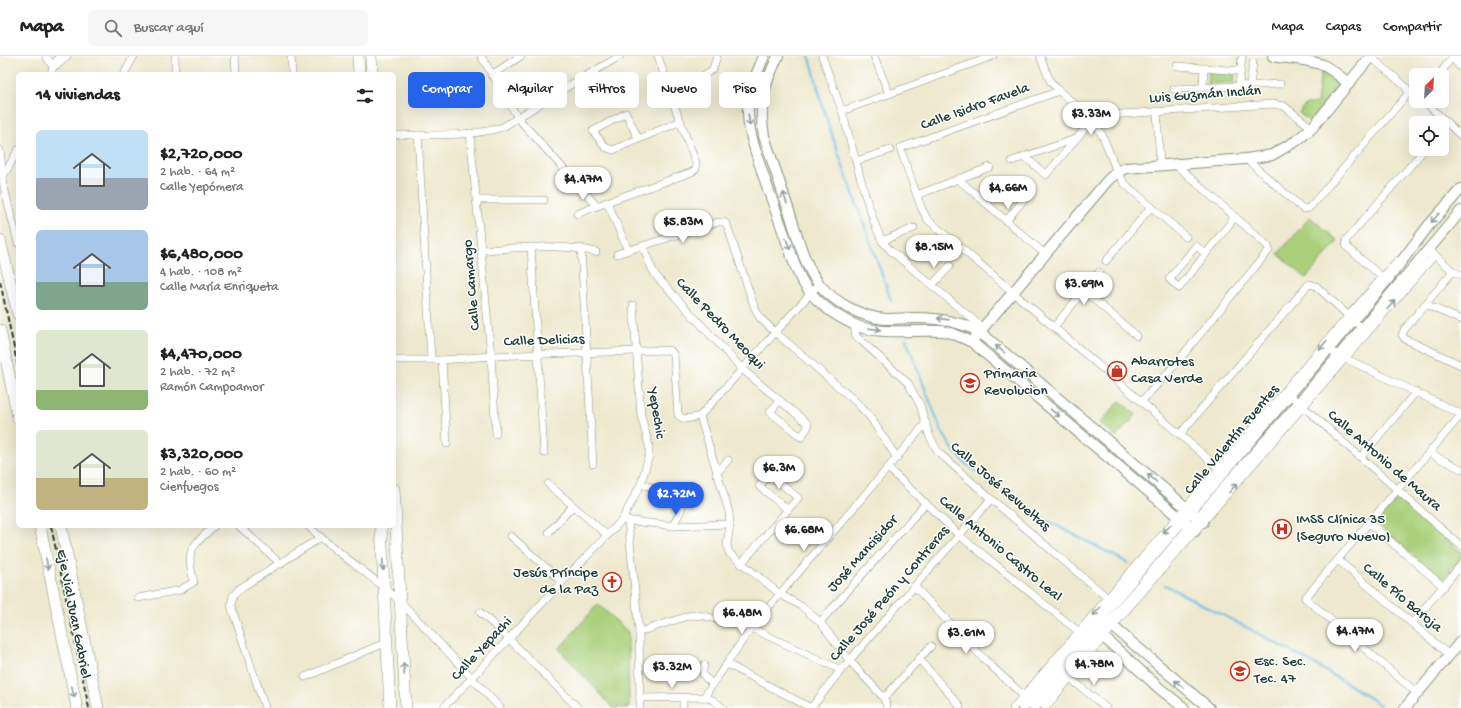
<!DOCTYPE html>
<html lang="es">
<meta charset="utf-8">
<style>
body{margin:0;font-family:"Gochi Hand",sans-serif;background:#f6f6f6;color:#222;height:100vh;display:flex;flex-direction:column;font-size:15px;white-space:nowrap}
*{box-sizing:border-box;margin:0}
p{font-size:13px;color:#767676}
.icon{flex:none;width:22px;height:22px;fill:none;stroke:currentColor;stroke-width:2;stroke-linecap:round;stroke-linejoin:round}
.map{position:relative;flex:1;overflow:hidden}
.drawer{position:absolute;left:16px;top:16px;width:380px;height:456px;display:flex;flex-direction:column;background:#fff;border-radius:6px;box-shadow:0 4px 16px #0002}
.drawer>*{flex:none}
.banner{position:absolute;left:408px;top:16px;width:380px;height:36px;display:flex;gap:8px}
.needle{width:26px;rotate:24deg}
.tools{position:absolute;left:1409px;top:12px;display:grid;gap:8px}
.tools a{display:grid;place-items:center;width:40px;height:40px;border-radius:6px;background:#fff;box-shadow:0 4px 16px #0002;font-size:20px}
.price{position:absolute;translate:-50% -34px;padding:0 9px;border-radius:14px;background:#fff;color:#222;font-size:13px;line-height:26px;filter:drop-shadow(0 1px 2px #0008)}
.price::after{content:'';position:absolute;left:50%;top:24px;width:12px;height:9px;margin-left:-6px;background:inherit;clip-path:polygon(0 0,100% 0,50% 100%)}
.price.active{background:#2563eb;color:#fff}
ul{padding:0;list-style:none}
li{display:flex;align-items:center;gap:12px;height:100px;padding:0 20px}
li span{display:grid;place-items:center;flex:none;width:112px;height:80px;border-radius:6px;color:#555}
li>.icon{margin-inline-start:auto}
span .icon{width:48px;height:48px;fill:#fffc;stroke-width:1}
li b{font-size:17px}
h2{display:flex;justify-content:space-between;align-items:center;height:48px;padding:0 20px;font-size:17px}
.tag{padding:0 14px;border-radius:6px;background:#fff;box-shadow:0 4px 16px #0002;font-size:14px;line-height:36px}
.tag.active{background:#2563eb;color:#fff}
header{display:flex;align-items:center;gap:24px;box-sizing:border-box;height:56px;padding:0 20px;background:#fff;border-bottom:1px solid #e0e0e0}
header strong{font-size:19px}
nav{display:flex;gap:22px;margin-inline-start:auto;font-size:14px}
.search{width:280px;height:36px;background:#f6f6f6;display:flex;align-items:center;gap:10px;box-sizing:border-box;padding:0 14px;border-radius:6px;color:#767676;font-size:15px}
.map>svg:first-child{display:block}
</style>
<header>
<strong>Mapa</strong>
<div class="search"><svg class="icon" aria-label="search" viewBox="0 0 24 24"><circle cx="10" cy="10" r="6"/><path d="M15 15l6 6"/></svg>Buscar aquí</div>
<nav><a>Mapa</a><a>Capas</a><a>Compartir</a></nav>
</header>
<div class="map">
<svg width="1461" height="652" viewBox="0 0 1461 652">
<rect width="100%" height="100%" fill="#fff"/>
<filter id="ink" filterUnits="userSpaceOnUse"><feTurbulence type="fractalNoise" baseFrequency=".025" numOctaves="2"/><feDisplacementMap in="SourceGraphic" scale="8" xChannelSelector="R" yChannelSelector="G"/><feConvolveMatrix kernelMatrix="1 2 1 2 8 2 1 2 1" color-interpolation-filters="sRGB"/></filter>
<filter id="wash" filterUnits="userSpaceOnUse"><feTurbulence type="fractalNoise" baseFrequency=".012" numOctaves="4" result="noise"/><feDisplacementMap in="SourceGraphic" scale="16" xChannelSelector="R" yChannelSelector="G"/><feGaussianBlur stdDeviation="0.9" result="paint"/><feColorMatrix in="noise" values="0 0 0 0 0 0 0 0 0 0 0 0 0 0 0 0 0 1.4 0 .05"/><feComposite in="paint" operator="in"/></filter>
<g filter="url(#wash)">
<rect width="100%" height="100%" fill="#eee9ce"/>
<g fill="#aad07b" stroke="#648658">
<path d="M1321,14L1337,28V31L1310,65L1299,57L1306,48L1317,47Z"/>
<path d="M1209,16L1235,18L1234,26L1207,28Z"/>
<path d="M1310,161L1338,185L1306,222L1278,198Z"/>
<path d="M1120,345L1136,359L1116,381L1100,367Z"/>
<path d="M1398,442L1461,496V502L1442,524L1376,467Z"/>
<path d="M598,548L628,576L629,652H613L559,593Z"/>
</g>
<g fill="none" stroke-linecap="round" stroke-linejoin="round">
<g stroke="#69b9e4" stroke-width="2">
<path d="M809,0C817,21 819,43 827,64C847,125 871,184 891,245"/>
<path d="M906,283L941,374L954,395L966,408L1046,464L1128,507"/>
<path d="M1165,529C1237,567 1312,603 1380,649"/>
</g>
</g>
</g>
<g filter="url(#ink)">
<g fill="none" stroke-linecap="round" stroke-linejoin="round">
<defs>
<g id="street">
<path d="M46,0L53,11"/>
<path d="M175,0V18"/>
<path d="M235,0L236,18"/>
<path d="M291,0L292,18"/>
<path d="M481,0L518,62L597,150"/>
<path d="M822,0L842,55L866,142L876,171L882,185L890,194L983,272"/>
<path d="M874,0L889,38"/>
<path d="M1040,0L1050,25L1059,35L1093,63L1104,83L1117,116L1125,128L1186,181"/>
<path d="M1177,10L1240,15"/>
<path d="M53,11L60,7L67,0"/>
<path d="M51,18L53,11L59,0"/>
<path d="M124,18L134,0"/>
<path d="M491,19L521,0"/>
<path d="M1439,19L1453,0"/>
<path d="M1250,29L1253,7"/>
<path d="M1239,30L1242,0"/>
<path d="M1203,31L1204,12"/>
<path d="M1174,33L1280,28"/>
<path d="M1059,35L900,92L921,151L927,163L1219,412"/>
<path d="M692,39L699,35L700,24L703,20L713,13L717,0"/>
<path d="M1424,45L1461,80"/>
<path d="M842,55L993,0"/>
<path d="M1157,55L1160,109"/>
<path d="M470,77L491,300L496,378"/>
<path d="M394,79C426,79 474,81 503,71L567,31L620,0"/>
<path d="M418,79L431,303"/>
<path d="M638,82L626,57L593,75L605,91L613,94L681,65"/>
<path d="M0,94L4,131L18,187"/>
<path d="M1024,100L1046,119L1093,63L1108,59L1273,48L1284,50L1312,72"/>
<path d="M1246,103L1302,152L1305,153L1309,152L1407,39L1408,35L1406,31L1371,1"/>
<path d="M856,105L890,94"/>
<path d="M1012,105L1075,83"/>
<path d="M3,121L18,94"/>
<path d="M958,123L1046,199"/>
<path d="M917,139L990,111"/>
<path d="M477,144H544"/>
<path d="M607,146L628,194"/>
<path d="M577,158L607,146L692,116L696,113V107L674,49L658,0"/>
<path d="M1006,165L1026,141"/>
<path d="M882,185L914,172"/>
<path d="M531,191L544,397"/>
<path d="M643,191L652,213L657,221L742,313L807,367L808,371L801,381L770,356L780,344"/>
<path d="M581,192L593,408"/>
<path d="M482,194C520,192 559,187 596,196"/>
<path d="M1431,196L1453,215L1461,219"/>
<path d="M617,198L718,166H724L727,169L754,250L760,262L775,276L856,346L870,361L897,402"/>
<path d="M1206,198L1196,190L1169,223L1179,232L1235,161"/>
<path d="M1106,205L1151,151"/>
<path d="M1453,215L1404,274L1402,279L1405,283L1461,309"/>
<path d="M1382,221L1347,191L1346,187V184L1425,93"/>
<path d="M932,229L950,210"/>
<path d="M1084,235L1137,280"/>
<path d="M1425,248L1461,264"/>
<path d="M854,269L856,280L908,327L920,349L929,379L938,396L991,443L1110,544"/>
<path d="M1054,271L1099,216"/>
<path d="M1328,294L1461,358"/>
<path d="M394,304H442L491,300L667,294L671,295L674,299L678,359C684,365 692,362 700,360"/>
<path d="M442,304L447,388"/>
<path d="M1290,339L1461,490"/>
<path d="M1142,345L1173,311L1269,194L1268,190L1175,108"/>
<path d="M700,360L729,456L730,468L727,489L729,497L780,538L801,550L820,566L850,605L884,642L887,652"/>
<path d="M700,360L819,228"/>
<path d="M1180,378L1308,229L1310,228L1316,230L1365,275"/>
<path d="M1429,397L1461,413"/>
<path d="M1361,401L1416,336"/>
<path d="M888,412L959,479L1079,576"/>
<path d="M716,418L728,404"/>
<path d="M548,428L607,479"/>
<path d="M641,428L682,441C686,450 676,462 673,470"/>
<path d="M624,464L673,470L730,468"/>
<path d="M628,465L639,576L640,652"/>
<path d="M1369,467L1444,531"/>
<path d="M239,470L281,508"/>
<path d="M308,470C337,497 371,519 401,546L500,652"/>
<path d="M549,476L573,450"/>
<path d="M511,480L562,526"/>
<path d="M1338,504L1449,599"/>
<path d="M741,508L798,442L770,418L759,430L787,453"/>
<path d="M915,531L985,604L1027,643"/>
<path d="M138,542L180,534L194,526C185,493 191,492 214,470"/>
<path d="M480,556L509,583L578,652"/>
<path d="M820,566L926,447"/>
<path d="M1412,567L1461,509"/>
<path d="M639,576L691,559L704,560L751,572L841,614"/>
<path d="M919,603L959,649L960,652"/>
<path d="M727,608L811,652"/>
<path d="M704,609C701,620 704,621 713,628"/>
<path d="M305,621L387,586"/>
<path d="M1070,622L1106,652"/>
<path d="M1417,637L1305,542L1461,359"/>
<path d="M704,641L751,572L926,367"/>
<path d="M640,642L704,641L713,644L723,652"/>
<path d="M884,642L931,590"/>
<path d="M265,652L231,550L233,540L239,533L320,482"/>
<path d="M443,652L472,622L562,526L622,464L641,428L649,399V390L641,359L633,249"/>
<path d="M683,652V642"/>
<path d="M811,652L841,614L991,443"/>
<path d="M1013,652L1186,451L1349,259L1397,205"/>
<path d="M1045,652L1125,556L1434,200"/>
</g>
<g id="secondary">
<path d="M764,0C757,17 748,36 748,55C748,72 753,87 758,103C767,132 778,160 788,189C793,202 796,216 804,228C815,245 834,259 853,268C875,280 918,273 943,275L954,278L972,286L1195,475"/>
<path d="M778,0C764,30 758,47 764,80C773,107 782,134 791,161C798,183 805,210 819,228C835,247 861,261 885,263C895,263 905,262 916,262C939,262 959,265 980,276L1203,466"/>
<path d="M1273,0C1289,3 1308,3 1323,9C1333,14 1341,21 1349,28"/>
<path d="M976,280L1108,124L1117,116L1126,112L1246,103L1272,99L1296,85L1312,72L1371,0"/>
<path d="M1104,563L1209,652"/>
<path d="M1096,574L1159,632L1184,652"/>
<path d="M1023,652L1388,223L1429,169L1461,133"/>
<path d="M1034,652L1145,525L1229,426L1299,347L1461,155"/>
<path d="M1405,652L1461,585"/>
</g>
<g id="primary">
<path d="M358,0L359,18"/>
<path d="M371,0L372,18"/>
<path d="M1454,0L1461,9"/>
<path d="M0,184L18,258"/>
<path d="M0,274L18,362"/>
<path d="M394,433L406,652"/>
<path d="M40,470L77,652"/>
<path d="M61,470L98,652"/>
<path d="M381,470L390,652"/>
</g>
</defs>
<use href="#street" stroke="#869381" stroke-width="8"/>
<use href="#secondary" stroke="#869381" stroke-width="12"/>
<use href="#primary" stroke="#869381" stroke-width="12"/>
<use href="#street" stroke="#fff" stroke-width="7"/>
<use href="#secondary" stroke="#fff" stroke-width="10"/>
<use href="#primary" stroke="#fff" stroke-width="11"/>
<g stroke="#1f3d34" stroke-width="2" stroke-dasharray="6 3" stroke-linecap="butt">
<path d="M0,225L18,311"/>
<path d="M51,470L89,652"/>
</g>
</g>
<defs><path id="oneway-shaft" d="M-6 0H5M1.5-3L5.5 0L1.5 3" fill="none" stroke-width="1.6" stroke-linecap="round" stroke-linejoin="round"/></defs>
<g stroke="#8f9e9a">
<use href="#oneway-shaft" transform="translate(749 64) rotate(83)"/>
<use href="#oneway-shaft" transform="translate(785 142) rotate(-108)"/>
<use href="#oneway-shaft" transform="translate(1435 162) rotate(131)"/>
<use href="#oneway-shaft" transform="translate(788 188) rotate(70)"/>
<use href="#oneway-shaft" transform="translate(1391 249) rotate(-49)"/>
<use href="#oneway-shaft" transform="translate(943 263) rotate(-172)"/>
<use href="#oneway-shaft" transform="translate(875 273) rotate(7)"/>
<use href="#oneway-shaft" transform="translate(1323 289) rotate(130)"/>
<use href="#oneway-shaft" transform="translate(1000 293) rotate(-140)"/>
<use href="#oneway-shaft" transform="translate(1055 357) rotate(40)"/>
<use href="#oneway-shaft" transform="translate(1152 422) rotate(-139)"/>
<use href="#oneway-shaft" transform="translate(1233 432) rotate(-48)"/>
<use href="#oneway-shaft" transform="translate(1167 473) rotate(131)"/>
<use href="#oneway-shaft" transform="translate(47 508) rotate(79)"/>
<use href="#oneway-shaft" transform="translate(383 509) rotate(87)"/>
<use href="#oneway-shaft" transform="translate(1097 555) rotate(130)"/>
<use href="#oneway-shaft" transform="translate(404 613) rotate(-93)"/>
<use href="#oneway-shaft" transform="translate(1179 628) rotate(-140)"/>
<use href="#oneway-shaft" transform="translate(73 636) rotate(78)"/>
</g>
</g>
<defs>
<symbol id="shop-ring" viewBox="-11 -11 22 22"><circle r="9.5" fill="#fff" stroke="#c8321e" stroke-width="1.5"/><path d="M-5-2.5h2.3a2.7 3.5 0 0 1 5.4 0H5L5.5 6h-11ZM-1.5-2.5h3a1.5 2.3 0 0 0-3 0Z" fill="#c8321e"/></symbol>
<symbol id="school-ring" viewBox="-11 -11 22 22"><circle r="9.5" fill="#fff" stroke="#c8321e" stroke-width="1.5"/><path d="M0-5L7-2L0 1L-7-2ZM-4 1L0 2.5L4 1V4Q0 6-4 4Z" fill="#c8321e"/></symbol>
<symbol id="hospital-ring" viewBox="-11 -11 22 22"><circle r="9.5" fill="#fff" stroke="#c8321e" stroke-width="1.5"/><path d="M-5-5h3v3.5h4V-5h3V5h-3V1.5h-4V5h-3Z" fill="#c8321e"/></symbol>
<symbol id="church-ring" viewBox="-11 -11 22 22"><circle r="9.5" fill="#fff" stroke="#c8321e" stroke-width="1.5"/><path d="M-1.2-6h2.4v3.5h3.3v2.4h-3.3V6h-2.4V-.1h-3.3v-2.4h3.3Z" fill="#c8321e"/></symbol>
</defs>
<g fill-rule="evenodd">
<use href="#shop-ring" x="1106" y="304" width="22" height="22"/>
<use href="#school-ring" x="959" y="316" width="22" height="22"/>
<use href="#hospital-ring" x="1271" y="462" width="22" height="22"/>
<use href="#church-ring" x="601" y="515" width="22" height="22"/>
<use href="#school-ring" x="1229" y="604" width="22" height="22"/>
</g>
<g text-anchor="middle" dominant-baseline="central" stroke-width="3" stroke-linejoin="round" paint-order="stroke">
<g font-size="15" fill="#1f3d34" stroke="#fff">
<text transform="translate(1205 39) rotate(-4)">Luis Guzmán Inclán</text>
<text transform="translate(975 51) rotate(-20)">Calle Isidro Favela</text>
<text transform="translate(472 229) rotate(-95)">Calle Camargo</text>
<text transform="translate(720 268) rotate(46)">Calle Pedro Meoqui</text>
<text transform="translate(544 285) rotate(-2)">Calle Delicias</text>
<text transform="translate(656 357) rotate(81)">Yepechic</text>
<text transform="translate(1232 384) rotate(-50)">Calle Valentín Fuentes</text>
<text transform="translate(1384 405) rotate(41)">Calle Antonio de Maura</text>
<text transform="translate(1000 431) rotate(41)">Calle José Revueltas</text>
<text transform="translate(1000 493) rotate(40)">Calle Antonio Castro Leal</text>
<text transform="translate(863 498) rotate(-48)">José Mancisidor</text>
<text transform="translate(890 538) rotate(-49)">Calle José Peón y Contreras</text>
<text transform="translate(1402 542) rotate(40)">Calle Pío Baroja</text>
<text transform="translate(73 558) rotate(79)">Eje Vial Juan Gabriel</text>
<text transform="translate(482 593) rotate(-47)">Calle Yepachi</text>
</g>
<g font-size="15" fill="#1f3d34" stroke="#fff" text-anchor="start">
<text x="1131" y="306">Abarrotes<tspan x="1131" dy="17">Casa Verde</tspan></text>
<text x="984" y="318">Primaria<tspan x="984" dy="17">Revolucion</tspan></text>
<text x="1296" y="464">IMSS Clínica 35<tspan x="1296" dy="17">(Seguro Nuevo)</tspan></text>
<text x="598" y="517" text-anchor="end">Jesús Príncipe<tspan x="598" dy="17">de la Paz</tspan></text>
<text x="1254" y="606">Esc. Sec.<tspan x="1254" dy="17">Tec. 47</tspan></text>
</g>
</g>
</svg>
<div class="tools">
<a><svg class="needle" viewBox="-14 -14 28 28"><path d="M0-13l5 13h-10z" fill="#e53935"/><path d="M0 13l5-13h-10z" fill="#767676"/></svg></a>
<a><svg class="icon" aria-label="locate" viewBox="0 0 24 24"><circle cx="12" cy="12" r="6"/><path d="M12 2v4M12 18v4M2 12h4M18 12h4"/></svg></a>
</div>
<b class="price" style="left:1091px;top:80px">$3.33M</b>
<b class="price" style="left:583px;top:145px">$4.47M</b>
<b class="price" style="left:1008px;top:154px">$4.66M</b>
<b class="price" style="left:683px;top:188px">$5.83M</b>
<b class="price" style="left:934px;top:213px">$8.15M</b>
<b class="price" style="left:1084px;top:250px">$3.69M</b>
<b class="price" style="left:779px;top:434px">$6.3M</b>
<b class="price active" style="left:676px;top:460px">$2.72M</b>
<b class="price" style="left:804px;top:496px">$6.68M</b>
<b class="price" style="left:742px;top:579px">$6.48M</b>
<b class="price" style="left:1355px;top:597px">$4.47M</b>
<b class="price" style="left:966px;top:599px">$3.61M</b>
<b class="price" style="left:1094px;top:630px">$4.78M</b>
<b class="price" style="left:672px;top:633px">$3.32M</b>
<div class="banner">
<a class="tag active">Comprar</a>
<a class="tag">Alquilar</a>
<a class="tag">Filtros</a>
<a class="tag">Nuevo</a>
<a class="tag">Piso</a>
</div>
<section class="drawer">
<h2>14 viviendas<svg class="icon" aria-label="filters" viewBox="0 0 24 24"><path d="M4 7h16M4 17h16"/><circle cx="9" cy="7" r="2"/><circle cx="15" cy="17" r="2"/></svg></h2>
<ul>
<li><span style="background:linear-gradient(#bfe0f5 60%,#9aa5b1 0)"><svg class="icon" aria-label="home" viewBox="0 0 24 24"><path d="M3 11l9-7 9 7M6 9v11h12V9"/></svg></span><div><b>$2,720,000</b><p>2 hab. · 64 m²</p><p>Calle Yepómera</p></div></li>
<li><span style="background:linear-gradient(#a9c7e8 65%,#7fa58c 0)"><svg class="icon" aria-label="home" viewBox="0 0 24 24"><path d="M3 11l9-7 9 7M6 9v11h12V9"/></svg></span><div><b>$6,480,000</b><p>4 hab. · 108 m²</p><p>Calle María Enriqueta</p></div></li>
<li><span style="background:linear-gradient(#dfe7d0 75%,#8fb573 0)"><svg class="icon" aria-label="home" viewBox="0 0 24 24"><path d="M3 11l9-7 9 7M6 9v11h12V9"/></svg></span><div><b>$4,470,000</b><p>2 hab. · 72 m²</p><p>Ramón Campoamor</p></div></li>
<li><span style="background:linear-gradient(#dfe7d0 60%,#c2b280 0)"><svg class="icon" aria-label="home" viewBox="0 0 24 24"><path d="M3 11l9-7 9 7M6 9v11h12V9"/></svg></span><div><b>$3,320,000</b><p>2 hab. · 60 m²</p><p>Cienfuegos</p></div></li>
</ul>
</section>
</div>
